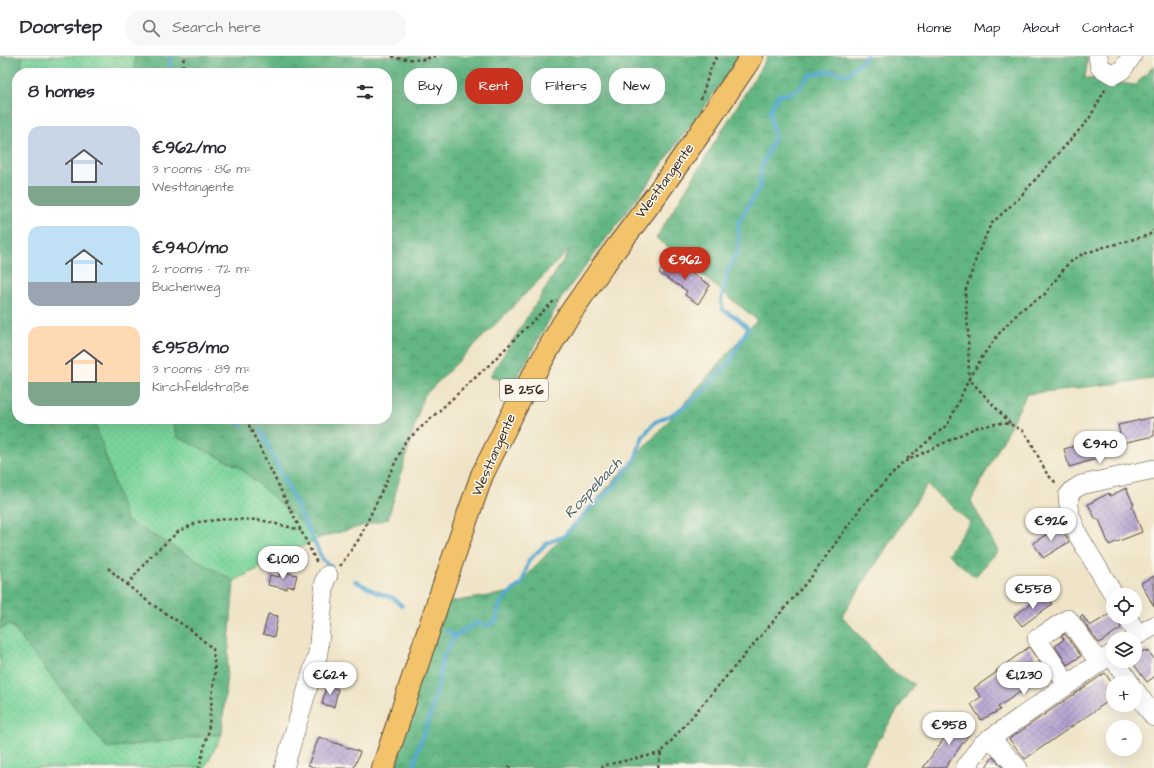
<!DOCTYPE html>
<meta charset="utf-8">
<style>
body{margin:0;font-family:"Architects Daughter",sans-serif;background:#f7f7f7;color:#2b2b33;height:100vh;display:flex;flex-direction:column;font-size:15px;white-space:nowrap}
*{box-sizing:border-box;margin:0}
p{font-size:13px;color:#7c7c81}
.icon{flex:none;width:22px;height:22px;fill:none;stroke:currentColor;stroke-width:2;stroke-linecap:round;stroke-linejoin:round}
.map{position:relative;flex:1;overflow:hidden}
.details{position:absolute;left:12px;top:12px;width:380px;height:356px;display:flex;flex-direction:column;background:#fff;border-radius:16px;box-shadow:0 4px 16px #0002}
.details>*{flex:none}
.top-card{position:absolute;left:404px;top:12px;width:380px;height:36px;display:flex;gap:8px}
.fabs{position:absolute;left:1106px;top:532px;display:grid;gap:8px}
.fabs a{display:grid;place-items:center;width:36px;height:36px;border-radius:50%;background:#fff;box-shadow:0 4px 16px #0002;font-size:20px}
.price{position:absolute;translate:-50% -34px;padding:0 9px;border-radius:14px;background:#fff;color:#222;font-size:13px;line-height:26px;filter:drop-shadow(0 1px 2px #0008)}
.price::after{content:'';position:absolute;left:50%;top:24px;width:12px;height:9px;margin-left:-6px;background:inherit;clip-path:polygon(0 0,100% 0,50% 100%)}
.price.on{background:#c8321e;color:#fff}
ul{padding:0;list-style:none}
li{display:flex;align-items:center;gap:12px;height:100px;padding:0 16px}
li span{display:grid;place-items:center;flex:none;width:112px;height:80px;border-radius:12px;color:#555}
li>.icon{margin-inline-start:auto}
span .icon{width:48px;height:48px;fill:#fffc;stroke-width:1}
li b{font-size:17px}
h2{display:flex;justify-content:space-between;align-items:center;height:48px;padding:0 16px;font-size:17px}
.chip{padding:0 14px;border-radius:16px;background:#fff;box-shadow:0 4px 16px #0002;font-size:14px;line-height:36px}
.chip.on{background:#c8321e;color:#fff}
header{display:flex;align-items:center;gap:24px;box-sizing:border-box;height:56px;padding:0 20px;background:#fff;border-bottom:1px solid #e1e1e2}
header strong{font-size:19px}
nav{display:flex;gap:22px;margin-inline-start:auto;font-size:14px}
.search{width:280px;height:36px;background:#f7f7f7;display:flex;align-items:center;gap:10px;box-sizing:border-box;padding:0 14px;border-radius:16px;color:#7c7c81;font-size:15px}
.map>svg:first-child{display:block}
</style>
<header>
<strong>Doorstep</strong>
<div class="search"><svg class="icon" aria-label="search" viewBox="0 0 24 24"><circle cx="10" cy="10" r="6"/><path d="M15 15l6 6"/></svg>Search here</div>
<nav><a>Home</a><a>Map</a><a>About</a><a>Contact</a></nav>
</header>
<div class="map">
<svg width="1154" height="712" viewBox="0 0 1154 712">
<defs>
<pattern id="grass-dots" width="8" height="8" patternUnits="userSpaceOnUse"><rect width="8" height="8" fill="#79d49b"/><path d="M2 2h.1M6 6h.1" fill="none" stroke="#6ab685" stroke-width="1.8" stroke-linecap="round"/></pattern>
<pattern id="forest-crowns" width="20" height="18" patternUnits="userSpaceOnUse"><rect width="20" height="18" fill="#62b683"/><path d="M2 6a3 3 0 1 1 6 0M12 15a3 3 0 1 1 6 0" fill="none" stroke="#52946b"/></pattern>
<pattern id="building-cross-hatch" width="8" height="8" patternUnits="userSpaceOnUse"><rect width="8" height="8" fill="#b3a0d0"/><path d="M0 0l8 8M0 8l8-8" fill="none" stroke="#9383a8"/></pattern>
</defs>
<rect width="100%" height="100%" fill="#fbf7ec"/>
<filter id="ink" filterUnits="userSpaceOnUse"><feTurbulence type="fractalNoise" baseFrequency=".025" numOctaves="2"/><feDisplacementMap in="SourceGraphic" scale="8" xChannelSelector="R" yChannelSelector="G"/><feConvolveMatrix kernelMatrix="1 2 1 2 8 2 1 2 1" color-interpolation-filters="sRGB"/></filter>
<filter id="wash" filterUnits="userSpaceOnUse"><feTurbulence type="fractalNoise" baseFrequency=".012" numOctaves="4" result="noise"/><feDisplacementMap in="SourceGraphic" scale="16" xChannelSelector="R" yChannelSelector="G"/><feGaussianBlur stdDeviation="0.9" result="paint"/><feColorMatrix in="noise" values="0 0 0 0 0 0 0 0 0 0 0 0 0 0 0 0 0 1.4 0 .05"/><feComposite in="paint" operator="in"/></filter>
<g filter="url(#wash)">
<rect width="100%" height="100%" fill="#efe4c7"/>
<g fill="url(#grass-dots)" stroke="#5a7f5c">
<path d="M22,0H135L134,17H21Z"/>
<path d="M94,363H171L177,381L238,410L319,482L234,525L126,464Z"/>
<path d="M10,568L107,692L222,678L205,712H0V573Z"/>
</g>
<g fill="url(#forest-crowns)" stroke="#4e7050">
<path d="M0,0H22L21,17H17V363H94L126,464L234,525L222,678L107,692L10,568L0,573Z"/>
<path d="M135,0H741L653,121L562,241L513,329L490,320L571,192L423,341L388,463L319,482L238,410L177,381L171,363H387V17H134Z"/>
<path d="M768,0H1088L1085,22L1135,29L1154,10V323L1027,338L971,445L998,495L975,521L948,498L970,466L927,429L842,560L890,614L914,628L861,712H387L445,547L512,536L674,359L757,264L656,182Z"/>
</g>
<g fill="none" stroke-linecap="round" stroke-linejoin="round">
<g stroke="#55a9d1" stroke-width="4">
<path d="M169,17L171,0"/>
<path d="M236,363L242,369"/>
<path d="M261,375L323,504L331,510"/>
<path d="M355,525L376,536L393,542L402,550"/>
<path d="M447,575L455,580"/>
<path d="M414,712L417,696L429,663L438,630L443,601L455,580L476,567L489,569L496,565L499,551L506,540L522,527L529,504L547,487L564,480L586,456L613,431L635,403L643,380L655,366L671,359L688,348L703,335L729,307L748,272L737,262L723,254L721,245L727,218L739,192L738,167L760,130L761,112L774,82L770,54L778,39C798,38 798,33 810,19L830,15L847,19L867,0"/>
</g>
</g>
<g id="blocks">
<g fill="url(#building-cross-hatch)">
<path d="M668,203L710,229L698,248L685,239L687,235L659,217Z"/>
<path d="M1154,361V380L1122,387L1118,369Z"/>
<path d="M1102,382L1106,400L1069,411L1064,393Z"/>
<path d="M1126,432L1134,449L1132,450L1142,476L1109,489L1099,463L1096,464L1088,448L1109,437L1110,440Z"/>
<path d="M1060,470L1069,486L1043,502L1033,487Z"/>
<path d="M280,515L297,519L294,531L287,530V533L268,529L270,519L279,521Z"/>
<path d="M1154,520V551L1141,527Z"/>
<path d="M1045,538L1052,548L1022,570L1014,560Z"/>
<path d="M1113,556V561H1116L1121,572L1099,587L1080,561L1082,559L1090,570Z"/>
<path d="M268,558L278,560L274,581L263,578Z"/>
<path d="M1065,578L1081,600L1067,609L1055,590L1064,583L1061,580Z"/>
<path d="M1029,591L1048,619L1038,626L1029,630L998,651L1000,654L981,664L971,648L981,641L974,632L997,616L996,615Z"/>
<path d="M1145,594L1146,596L1148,594L1154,603V621L1147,626L1135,610V600Z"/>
<path d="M1105,617L1113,629V642L1025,703L1009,683Z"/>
<path d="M326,630L338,633L334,651L322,648Z"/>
<path d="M957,664L972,674L945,712H923Z"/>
<path d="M319,681L360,696L354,712H315L308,709Z"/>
<path d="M993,701L1003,712H985Z"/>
</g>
</g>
</g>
<g filter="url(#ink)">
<use href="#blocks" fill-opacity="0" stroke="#564637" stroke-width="1"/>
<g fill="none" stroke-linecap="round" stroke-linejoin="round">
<defs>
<g id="minor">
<path d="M1098,0L1100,11L1113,19L1122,14L1132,0"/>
<path d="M1114,539L1078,479L1070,459L1068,440L1073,434L1081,429L1154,413"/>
<path d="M1127,561L1138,579L1154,570"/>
<path d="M1115,605L1130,627"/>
<path d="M1067,628L1037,583L1068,563L1099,606"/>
<path d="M1135,634L1154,661"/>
<path d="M990,682L1018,712"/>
<path d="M284,712L318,597L325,524L328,519"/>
<path d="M965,712L981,689L1113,597"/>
</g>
<path id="major" d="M383,712L439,543L482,419L523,337L564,266L605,207L654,142L700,77L752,0"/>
</defs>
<use href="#minor" stroke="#564637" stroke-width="20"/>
<use href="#major" stroke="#564637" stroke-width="24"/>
<g stroke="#564637" stroke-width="2.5" stroke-dasharray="3 3" stroke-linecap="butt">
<path d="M392,0L395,2L420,4L436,0"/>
<path d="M182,17L184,0"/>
<path d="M701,43L711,11L717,0"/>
<path d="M247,363L250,372L317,507"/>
<path d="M1010,367L969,323L984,298L1001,275L1021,254L1045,238L1067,209L1078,200L1101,192L1149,179L1154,174"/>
<path d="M907,403L948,368L969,323L968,274L965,236L977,200L991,168L1019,142L1089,63L1106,32"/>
<path d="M340,510L359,483L405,386L489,309L540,258L553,246L557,244"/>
<path d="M108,512L127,529L150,547L191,574L213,593L215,616L208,677L199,712"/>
<path d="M127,529L150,501L179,475L199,466L225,463L260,464L301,474"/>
<path d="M508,712L511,710"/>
<path d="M601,712L605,709L661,697"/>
<path d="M658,712L661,697L812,520L862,450L904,406L975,372L1001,367L1010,368L1023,375L1030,384L1047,418L1057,428"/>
</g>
<use href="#minor" stroke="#fff" stroke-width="19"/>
<use href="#major" stroke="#f2c36a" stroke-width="22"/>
</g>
</g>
<g text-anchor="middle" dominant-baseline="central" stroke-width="3" stroke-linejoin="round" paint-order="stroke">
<rect fill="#fbf7ec" stroke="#75685c" stroke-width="1" x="500" y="323" width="48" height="22" rx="3"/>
<g font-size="13" font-weight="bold" fill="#3b2a1e">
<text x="524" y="334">B 256</text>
</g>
<g font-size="14" fill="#3b2a1e" stroke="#fbf7ec">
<text transform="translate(665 125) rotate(-54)">Westtangente</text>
<text transform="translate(494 399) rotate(-66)">Westtangente</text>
</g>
<g font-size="15" font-style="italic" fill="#455d66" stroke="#fbf7ec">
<text transform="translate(593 432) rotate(-47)">Rospebach</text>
</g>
</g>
</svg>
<div class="fabs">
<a><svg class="icon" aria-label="locate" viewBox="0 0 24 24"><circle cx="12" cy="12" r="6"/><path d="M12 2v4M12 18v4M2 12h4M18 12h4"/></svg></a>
<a><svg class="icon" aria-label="layers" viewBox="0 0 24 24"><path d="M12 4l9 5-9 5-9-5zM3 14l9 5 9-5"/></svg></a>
<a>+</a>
<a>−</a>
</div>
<b class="price on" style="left:685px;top:225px">€962</b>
<b class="price" style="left:1100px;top:409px">€940</b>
<b class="price" style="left:1051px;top:486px">€926</b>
<b class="price" style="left:283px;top:524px">€1,010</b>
<b class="price" style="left:1033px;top:554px">€558</b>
<b class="price" style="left:330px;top:640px">€624</b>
<b class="price" style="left:1024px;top:640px">€1,230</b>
<b class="price" style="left:949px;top:690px">€958</b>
<div class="top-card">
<a class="chip">Buy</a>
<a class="chip on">Rent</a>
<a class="chip">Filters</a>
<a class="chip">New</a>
</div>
<section class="details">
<h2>8 homes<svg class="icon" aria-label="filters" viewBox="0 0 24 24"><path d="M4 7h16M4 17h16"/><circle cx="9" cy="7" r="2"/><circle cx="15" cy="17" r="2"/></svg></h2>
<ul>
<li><span style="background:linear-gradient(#c9d6e8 75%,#7fa58c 0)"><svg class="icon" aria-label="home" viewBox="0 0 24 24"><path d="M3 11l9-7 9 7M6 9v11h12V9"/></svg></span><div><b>€962/mo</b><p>3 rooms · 86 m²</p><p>Westtangente</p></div></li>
<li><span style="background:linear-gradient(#bfe0f5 70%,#9aa5b1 0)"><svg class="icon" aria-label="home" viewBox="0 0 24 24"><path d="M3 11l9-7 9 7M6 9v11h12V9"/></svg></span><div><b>€940/mo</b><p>2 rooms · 72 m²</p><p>Buchenweg</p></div></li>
<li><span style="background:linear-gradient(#ffd9b3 70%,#7fa58c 0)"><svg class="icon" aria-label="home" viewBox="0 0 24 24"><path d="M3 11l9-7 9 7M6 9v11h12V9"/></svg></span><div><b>€958/mo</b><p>3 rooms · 89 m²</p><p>Kirchfeldstraße</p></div></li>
</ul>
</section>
</div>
